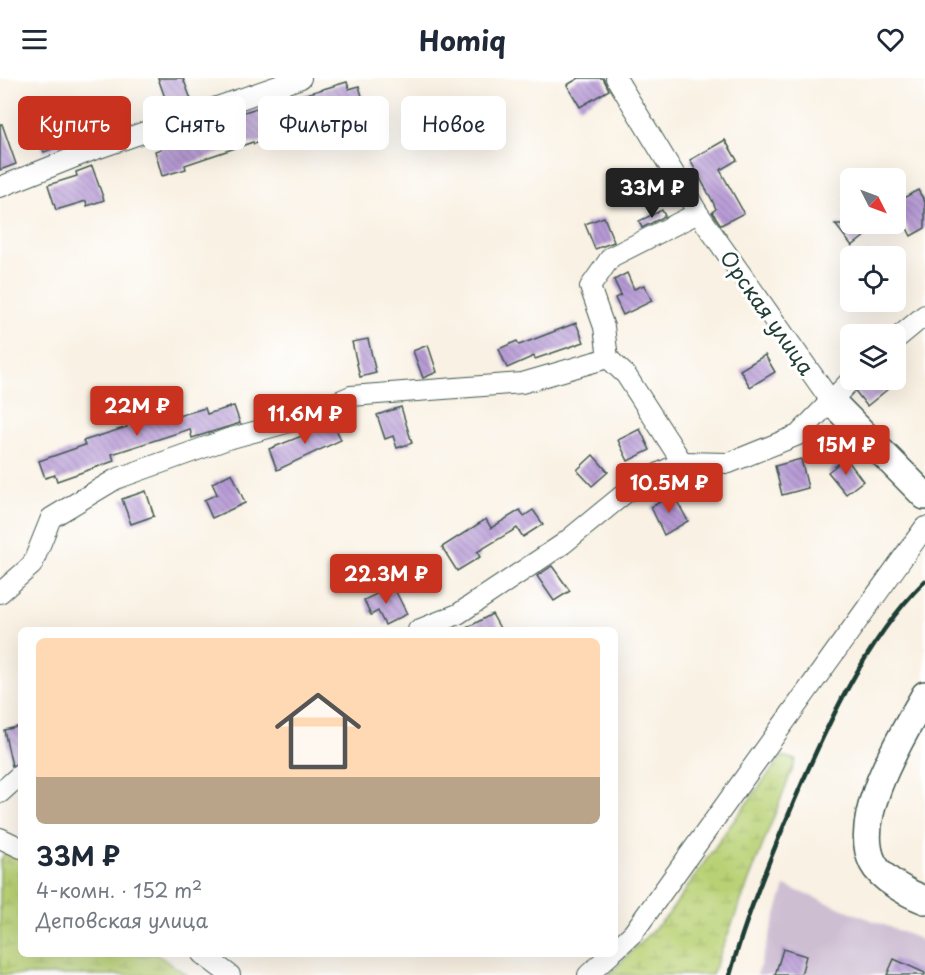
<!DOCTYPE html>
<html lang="ru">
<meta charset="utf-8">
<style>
body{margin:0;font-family:"Playpen Sans",sans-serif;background:#f6f6f7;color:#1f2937;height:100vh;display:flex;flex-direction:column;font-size:22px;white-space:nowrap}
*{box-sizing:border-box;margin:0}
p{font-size:20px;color:#747a83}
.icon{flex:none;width:33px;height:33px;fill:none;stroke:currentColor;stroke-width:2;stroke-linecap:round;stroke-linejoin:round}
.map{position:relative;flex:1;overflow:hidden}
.sheet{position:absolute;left:18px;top:549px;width:600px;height:330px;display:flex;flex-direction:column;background:#fff;border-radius:9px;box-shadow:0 6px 24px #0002}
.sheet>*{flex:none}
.banner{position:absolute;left:18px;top:18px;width:600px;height:54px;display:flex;gap:12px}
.needle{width:39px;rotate:132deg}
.buttons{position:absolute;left:840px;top:90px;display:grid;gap:12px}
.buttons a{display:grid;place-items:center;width:66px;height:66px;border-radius:9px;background:#fff;box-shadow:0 6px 24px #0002;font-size:30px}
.price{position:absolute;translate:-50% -51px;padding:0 14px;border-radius:6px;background:#c8321e;color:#fff;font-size:20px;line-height:39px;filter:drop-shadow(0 2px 3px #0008)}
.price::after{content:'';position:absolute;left:50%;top:36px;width:18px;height:14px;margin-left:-9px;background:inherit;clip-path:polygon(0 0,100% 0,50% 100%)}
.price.on{background:#222;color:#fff}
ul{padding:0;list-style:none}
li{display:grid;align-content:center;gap:12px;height:318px;padding:0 18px}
li span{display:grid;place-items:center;height:186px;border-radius:9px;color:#555}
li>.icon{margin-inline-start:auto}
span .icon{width:108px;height:108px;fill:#fffc;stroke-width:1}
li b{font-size:26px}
.pill{padding:0 21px;border-radius:9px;background:#fff;box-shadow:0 6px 24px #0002;font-size:21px;line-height:54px}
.pill.on{background:#c8321e;color:#fff}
header{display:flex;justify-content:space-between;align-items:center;height:78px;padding:0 18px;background:#fff;font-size:27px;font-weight:700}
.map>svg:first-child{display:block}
</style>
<header><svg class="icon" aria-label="menu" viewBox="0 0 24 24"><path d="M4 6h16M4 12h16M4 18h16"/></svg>Homiq<svg class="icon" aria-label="heart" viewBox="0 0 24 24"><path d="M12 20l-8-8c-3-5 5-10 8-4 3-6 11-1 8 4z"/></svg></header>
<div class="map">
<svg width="925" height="897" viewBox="0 0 925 897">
<defs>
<pattern id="wetland-marsh" width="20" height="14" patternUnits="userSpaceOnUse" patternTransform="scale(1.5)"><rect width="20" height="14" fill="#b9d175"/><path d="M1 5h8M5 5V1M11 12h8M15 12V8" fill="none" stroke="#9fb466"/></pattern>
<pattern id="building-back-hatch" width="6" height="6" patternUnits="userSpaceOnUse" patternTransform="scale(1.5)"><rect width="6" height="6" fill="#b79ad6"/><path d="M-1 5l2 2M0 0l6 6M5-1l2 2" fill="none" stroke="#947fae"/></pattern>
</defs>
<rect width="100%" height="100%" fill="#fff"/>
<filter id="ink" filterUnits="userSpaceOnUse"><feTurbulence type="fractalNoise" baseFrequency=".0167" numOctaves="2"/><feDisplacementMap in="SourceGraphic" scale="12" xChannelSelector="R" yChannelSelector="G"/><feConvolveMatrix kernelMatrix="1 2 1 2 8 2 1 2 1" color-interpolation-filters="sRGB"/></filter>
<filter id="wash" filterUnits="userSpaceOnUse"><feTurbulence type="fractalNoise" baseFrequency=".008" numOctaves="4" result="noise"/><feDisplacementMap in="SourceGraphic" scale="24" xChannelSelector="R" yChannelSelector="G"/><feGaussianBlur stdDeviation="1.35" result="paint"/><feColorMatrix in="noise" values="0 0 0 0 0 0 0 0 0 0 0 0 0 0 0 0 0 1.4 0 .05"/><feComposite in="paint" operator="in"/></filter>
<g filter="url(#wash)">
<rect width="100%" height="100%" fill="#f9f1e3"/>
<path fill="#cdbed2" d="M785,808L925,863V897H757Z"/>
<g fill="url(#wetland-marsh)" stroke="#6c8754" stroke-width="1.5">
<path d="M782,678L796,682L712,897H608L668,837L727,752Z"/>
<path d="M12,760L21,769V876H156L187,897H0V784Z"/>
</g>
<g id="blocks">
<g fill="url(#building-back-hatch)">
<path d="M158,0H183L192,24L169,31Z"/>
<path d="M579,0H603L609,12L580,29L567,7Z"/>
<path d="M347,4L349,11L359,8L364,25L297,46L289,21Z"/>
<path d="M260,29L270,61L254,66L253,64L185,87L186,91L162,98L155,73L161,71L158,62Z"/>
<path d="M87,30L91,40L104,36L109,54L80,64L79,61L44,74L37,56L73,43L71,36Z"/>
<path d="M0,46H2L16,86L0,92Z"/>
<path d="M725,62L737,82L720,92L744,135L721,147L712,134L716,131L712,122L690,82Z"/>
<path d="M92,88L104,122L87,128L86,123L56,132L48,107L77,98L76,94Z"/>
<path d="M918,112L925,124V150L911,158L896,129V124Z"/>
<path d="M662,132L665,138L642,150L639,143Z"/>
<path d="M604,139L614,164L595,171L585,146Z"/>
<path d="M835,146H864L870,154L852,168Z"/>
<path d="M627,195L634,211L644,207L652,223L623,237L615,220L621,217L614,202Z"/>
<path d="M576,245L584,264L535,281L534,278L507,290L499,271L517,263L519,267Z"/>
<path d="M368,261L376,295L360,299L352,264Z"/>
<path d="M428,267L437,294L423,300L413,273Z"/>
<path d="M765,277L775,294L750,309L740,292Z"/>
<path d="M865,302H899L867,328L856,314Z"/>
<path d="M174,322L178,338L205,330L207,336L234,328L240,345L192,360L190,351L112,376L114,383L57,403L55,397L45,400L39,383L85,367L83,363L127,349L123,337Z"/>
<path d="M401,329L412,365L397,370L393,358L385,361L377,337Z"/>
<path d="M331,340L341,362L277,392L269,371L317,352L314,347Z"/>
<path d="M640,351L650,372L628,383L618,362Z"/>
<path d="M593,377L608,394L592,408L577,392Z"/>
<path d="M846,380L863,403L846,416L828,394Z"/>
<path d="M801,381L808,410L782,417L775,388Z"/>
<path d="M232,395L245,425L212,440L204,422L217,416L212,405Z"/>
<path d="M146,413L154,438L131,446L122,421Z"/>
<path d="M673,416L688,443L664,457L651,429Z"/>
<path d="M520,432L524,438L533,432L543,446L523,459L517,450L477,474L480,479L457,493L442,469L486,441L491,450Z"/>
<path d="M552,488L570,513L554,523L537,498Z"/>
<path d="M393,508L407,536L385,547L378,533L371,537L364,522Z"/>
<path d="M492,536L501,552H463Z"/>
<path d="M21,648V684L12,688L4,652Z"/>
<path d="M783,871L806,878L801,897H775Z"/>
<path d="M894,881L925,895V897H887Z"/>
</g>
</g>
</g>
<g filter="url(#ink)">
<use href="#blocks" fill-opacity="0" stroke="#40584e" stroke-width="1.5"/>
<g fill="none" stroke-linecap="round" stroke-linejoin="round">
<defs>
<g id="street">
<path d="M616,0L698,135L831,323"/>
<path d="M0,109L93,72L301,0"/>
<path d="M896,261L925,237"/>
<path d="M608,280L626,297L682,384"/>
<path d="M0,515L32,487L51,440L116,401L228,361L290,344L351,318L522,305L608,280L604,249L590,209L611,179L698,135"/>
<path d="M418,552L458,536L563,466L635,407L682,384L729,385L798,357L851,302"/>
<path d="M0,715L21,696"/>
<path d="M0,760L21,770"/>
<path d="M615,872L633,855L925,449"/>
<path d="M202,876L230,897"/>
<path d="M588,897L611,876"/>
</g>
<g id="secondary">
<path d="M831,323L925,418"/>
<path d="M925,617C903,657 850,739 873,785C881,801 909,816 925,822"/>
</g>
</defs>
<use href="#street" stroke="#40584e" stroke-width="22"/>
<use href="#secondary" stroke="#40584e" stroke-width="30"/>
<use href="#street" stroke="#fff" stroke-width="20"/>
<use href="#secondary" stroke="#fff" stroke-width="27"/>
<path stroke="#1f3d34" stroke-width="4.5" d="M730,897C745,842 766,790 788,738C821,659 864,563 925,503"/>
</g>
</g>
<g text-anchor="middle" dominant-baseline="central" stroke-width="6" stroke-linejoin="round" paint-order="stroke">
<g font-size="21" fill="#1f3d34" stroke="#fff">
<text transform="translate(768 234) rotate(55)">Орская улица</text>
</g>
</g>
</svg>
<div class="buttons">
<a><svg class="needle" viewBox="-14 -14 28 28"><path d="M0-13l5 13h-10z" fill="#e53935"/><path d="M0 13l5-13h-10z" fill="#747a83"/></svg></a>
<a><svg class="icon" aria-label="locate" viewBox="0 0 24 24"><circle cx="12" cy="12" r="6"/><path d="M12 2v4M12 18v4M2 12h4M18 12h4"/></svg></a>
<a><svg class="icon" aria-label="layers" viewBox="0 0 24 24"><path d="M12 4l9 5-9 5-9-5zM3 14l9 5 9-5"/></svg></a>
</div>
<b class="price on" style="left:652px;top:141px">33M ₽</b>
<b class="price" style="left:137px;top:359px">22M ₽</b>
<b class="price" style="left:305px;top:367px">11.6M ₽</b>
<b class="price" style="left:846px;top:398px">15M ₽</b>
<b class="price" style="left:669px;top:436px">10.5M ₽</b>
<b class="price" style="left:386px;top:527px">22.3M ₽</b>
<div class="banner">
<a class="pill on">Купить</a>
<a class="pill">Снять</a>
<a class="pill">Фильтры</a>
<a class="pill">Новое</a>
</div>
<section class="sheet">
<ul>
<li><span style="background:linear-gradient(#ffd9b3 75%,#b9a48a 0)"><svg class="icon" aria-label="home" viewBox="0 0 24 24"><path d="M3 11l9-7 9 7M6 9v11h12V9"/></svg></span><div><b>33M ₽</b><p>4-комн. · 152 m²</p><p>Деповская улица</p></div></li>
</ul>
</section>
</div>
